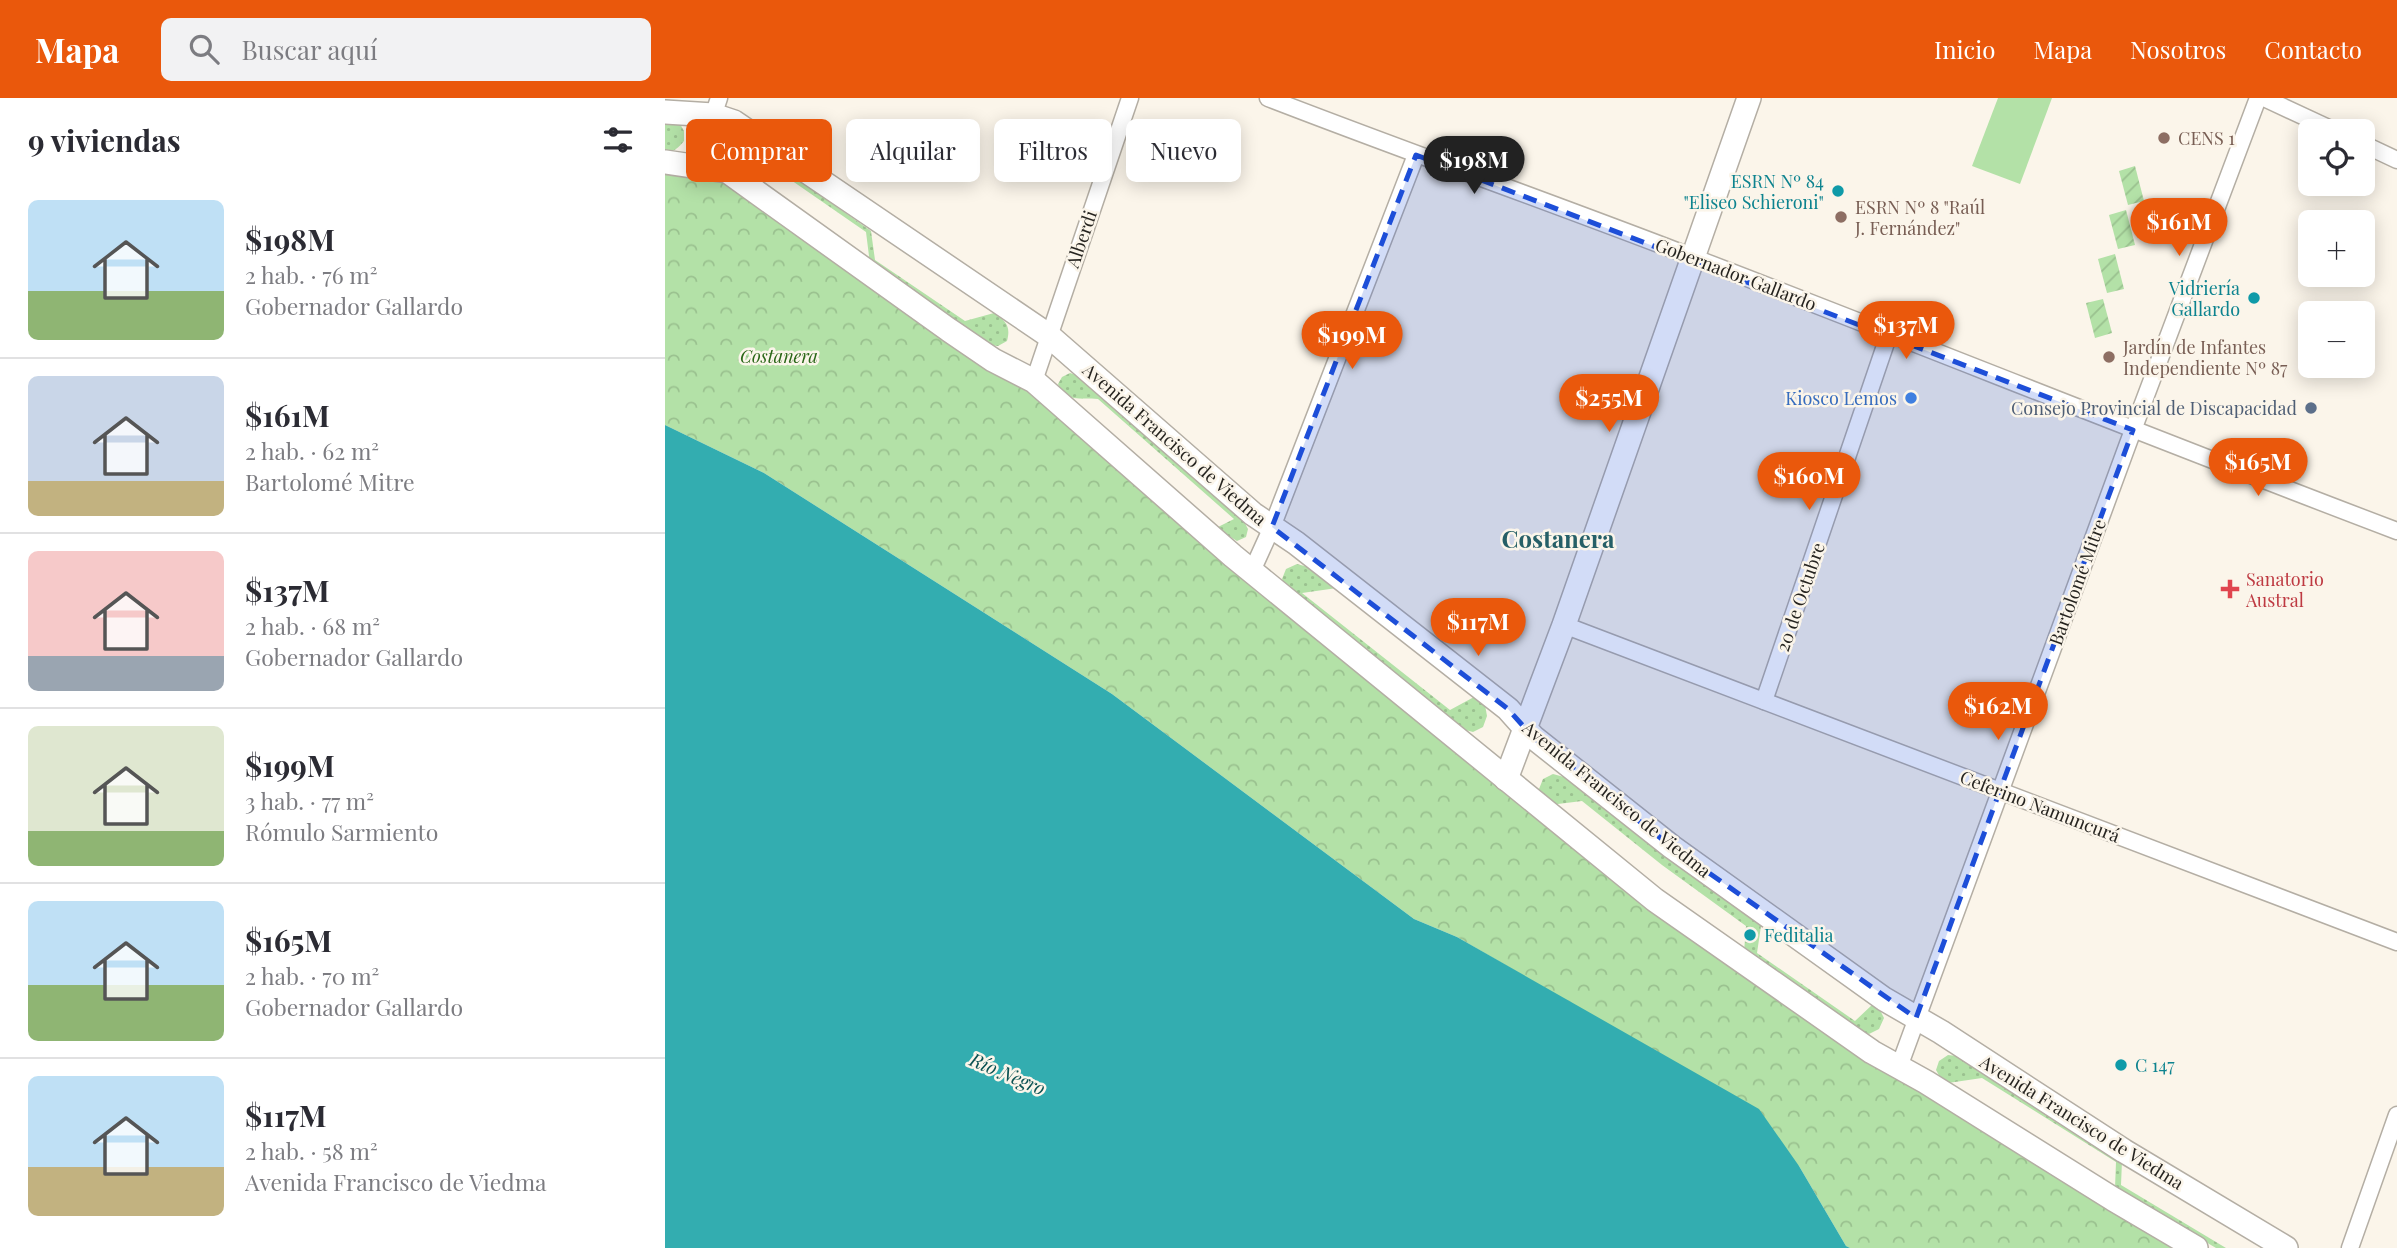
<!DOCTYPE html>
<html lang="es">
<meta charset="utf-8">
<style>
body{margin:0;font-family:"Playfair Display",serif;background:#f2f2f3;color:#2b2b33;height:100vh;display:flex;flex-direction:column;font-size:26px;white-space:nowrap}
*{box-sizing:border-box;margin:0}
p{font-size:23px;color:#7c7c81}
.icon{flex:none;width:38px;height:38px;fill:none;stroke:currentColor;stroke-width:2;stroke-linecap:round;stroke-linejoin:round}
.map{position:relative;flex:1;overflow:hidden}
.details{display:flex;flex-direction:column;background:#fff;width:665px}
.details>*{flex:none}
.top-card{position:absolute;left:21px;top:21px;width:665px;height:63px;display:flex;gap:14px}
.tools{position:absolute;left:1633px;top:21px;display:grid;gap:14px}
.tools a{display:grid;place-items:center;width:77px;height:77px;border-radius:10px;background:#fff;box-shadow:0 4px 18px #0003;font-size:35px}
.price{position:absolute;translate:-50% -60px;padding:0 16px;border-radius:24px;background:#ea580c;color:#fff;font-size:23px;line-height:46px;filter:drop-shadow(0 2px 4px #0008)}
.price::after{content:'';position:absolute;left:50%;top:42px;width:21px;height:16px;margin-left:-10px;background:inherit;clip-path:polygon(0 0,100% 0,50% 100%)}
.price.current{background:#222;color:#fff}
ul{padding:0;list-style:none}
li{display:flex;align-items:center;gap:21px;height:175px;padding:0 28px}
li+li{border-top:2px solid #e1e1e2}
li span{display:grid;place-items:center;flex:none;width:196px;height:140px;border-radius:10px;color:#555}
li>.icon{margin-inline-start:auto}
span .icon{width:84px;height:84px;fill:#fffc;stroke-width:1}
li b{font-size:30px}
h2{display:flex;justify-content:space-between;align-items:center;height:84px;padding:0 28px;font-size:30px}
.chip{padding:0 24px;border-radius:10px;background:#fff;box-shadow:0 4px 18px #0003;font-size:24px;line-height:63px}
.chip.current{background:#ea580c;color:#fff}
header{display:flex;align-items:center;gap:42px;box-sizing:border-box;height:98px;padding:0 35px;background:#ea580c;color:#fff}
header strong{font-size:33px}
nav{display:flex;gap:38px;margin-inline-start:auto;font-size:24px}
.search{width:490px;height:63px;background:#f2f2f3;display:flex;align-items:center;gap:18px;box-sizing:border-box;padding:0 24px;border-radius:10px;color:#7c7c81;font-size:26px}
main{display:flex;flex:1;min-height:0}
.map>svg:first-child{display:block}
</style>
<header>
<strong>Mapa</strong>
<div class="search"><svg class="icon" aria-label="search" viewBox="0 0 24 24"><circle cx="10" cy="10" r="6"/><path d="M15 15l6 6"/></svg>Buscar aquí</div>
<nav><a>Inicio</a><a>Mapa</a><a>Nosotros</a><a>Contacto</a></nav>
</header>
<main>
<section class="details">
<h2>9 viviendas<svg class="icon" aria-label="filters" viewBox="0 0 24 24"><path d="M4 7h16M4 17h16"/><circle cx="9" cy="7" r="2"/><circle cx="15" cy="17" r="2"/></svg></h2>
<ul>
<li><span style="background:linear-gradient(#bfe0f5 65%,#8fb573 0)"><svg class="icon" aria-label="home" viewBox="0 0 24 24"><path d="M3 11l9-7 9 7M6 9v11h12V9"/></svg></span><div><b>$198M</b><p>2 hab. · 76 m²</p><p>Gobernador Gallardo</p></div></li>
<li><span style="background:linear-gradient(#c9d6e8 75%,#c2b280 0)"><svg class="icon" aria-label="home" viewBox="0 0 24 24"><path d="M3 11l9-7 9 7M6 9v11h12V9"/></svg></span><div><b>$161M</b><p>2 hab. · 62 m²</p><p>Bartolomé Mitre</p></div></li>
<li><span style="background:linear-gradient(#f6c9c9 75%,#9aa5b1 0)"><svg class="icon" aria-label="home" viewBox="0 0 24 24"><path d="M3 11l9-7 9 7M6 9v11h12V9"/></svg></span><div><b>$137M</b><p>2 hab. · 68 m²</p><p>Gobernador Gallardo</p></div></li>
<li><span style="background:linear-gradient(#dfe7d0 75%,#8fb573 0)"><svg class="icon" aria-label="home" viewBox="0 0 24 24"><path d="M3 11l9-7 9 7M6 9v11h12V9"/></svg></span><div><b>$199M</b><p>3 hab. · 77 m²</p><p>Rómulo Sarmiento</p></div></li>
<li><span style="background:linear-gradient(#bfe0f5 60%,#8fb573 0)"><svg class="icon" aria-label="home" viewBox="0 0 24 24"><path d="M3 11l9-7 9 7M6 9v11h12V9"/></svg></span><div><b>$165M</b><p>2 hab. · 70 m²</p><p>Gobernador Gallardo</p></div></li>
<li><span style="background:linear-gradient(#bfe0f5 65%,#c2b280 0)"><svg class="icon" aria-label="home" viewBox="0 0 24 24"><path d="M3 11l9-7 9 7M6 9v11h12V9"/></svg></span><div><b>$117M</b><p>2 hab. · 58 m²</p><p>Avenida Francisco de Viedma</p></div></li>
</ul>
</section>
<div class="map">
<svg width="1732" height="1150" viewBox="0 0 1732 1150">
<defs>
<pattern id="grass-dots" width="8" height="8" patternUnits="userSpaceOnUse" patternTransform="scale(1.75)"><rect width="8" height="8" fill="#b3e1a7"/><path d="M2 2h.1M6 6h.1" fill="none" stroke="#9ac18f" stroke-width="1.8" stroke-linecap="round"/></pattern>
<pattern id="park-crowns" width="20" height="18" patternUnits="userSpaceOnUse" patternTransform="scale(1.75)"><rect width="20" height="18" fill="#b3e1a7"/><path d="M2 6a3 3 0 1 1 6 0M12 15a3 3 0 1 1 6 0" fill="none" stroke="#9ac18f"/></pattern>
<pattern id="garden-furrows" width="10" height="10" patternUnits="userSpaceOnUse" patternTransform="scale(1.75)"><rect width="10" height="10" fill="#b3e1a7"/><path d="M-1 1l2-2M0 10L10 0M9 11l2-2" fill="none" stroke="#9ac18f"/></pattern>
</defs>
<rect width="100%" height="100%" fill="#fbf5ea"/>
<g fill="url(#grass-dots)">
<path d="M0,23L14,24L19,33V43C14,49 8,55 0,55Z"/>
<path d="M73,45L84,47L206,133L210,162L300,223L329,215C341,223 346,228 342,243L333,248L322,247L205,166L201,134L110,71L86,78L64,60V50Z"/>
<path d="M405,275L414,278L577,420L583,431L581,439L572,443L551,430L569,421L433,301C416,300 399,304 393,286L397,279Z"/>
<path d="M632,466L643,469L672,490L637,495L785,612L809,599L820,607L822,618L818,629L808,634L797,631L623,492L617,481L621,471Z"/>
<path d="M888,676L899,679L1002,760L1096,828L1092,855L1190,923L1208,906L1215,912L1219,920L1214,931L1204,936L1192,933L1079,854L1081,828L997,767L917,703L885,707L877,701L874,691L878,681Z"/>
<path d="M1283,957L1292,958L1457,1063L1456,1087L1561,1150H1551L1450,1090L1451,1064L1317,980L1283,985L1276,981L1271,972L1274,963Z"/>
</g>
<path fill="url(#park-crowns)" d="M0,71L57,79L324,272L362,293L576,480L1264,994L1442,1111L1509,1150H1185L1181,1148L1134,1068L878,889L792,839L749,821L447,596L99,375L0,327Z"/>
<g fill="url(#garden-furrows)">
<path d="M1470,68L1479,103L1463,107L1454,73Z"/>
<path d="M1461,112L1470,147L1453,151L1444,117Z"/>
<path d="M1450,156L1459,191L1442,195L1433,161Z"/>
<path d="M1438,201L1447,235L1430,240L1421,205Z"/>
</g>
<path fill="#b3e1a7" d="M1333,0H1387L1355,86L1307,68Z"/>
<path fill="#33adb0" d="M0,327L99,375L447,596L749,821L792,839L1094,1011L1134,1068L1181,1148L1185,1150H0Z"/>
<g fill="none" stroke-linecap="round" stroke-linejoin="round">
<defs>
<g id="minor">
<path d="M603,0C745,55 888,105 1030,160C1264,250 1497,344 1732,433"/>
<path d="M1599,0L1670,33"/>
<path d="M1698,46L1732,62"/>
<path d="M31,69L54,0"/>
<path d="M369,283L465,0"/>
<path d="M587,473L607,429L751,57"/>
<path d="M899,527L1732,844"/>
<path d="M1099,603L1224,236"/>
<path d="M1234,969L1468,332L1593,0"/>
<path d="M1685,1150L1732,1017"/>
</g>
<g id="secondary">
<path d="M0,14L48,17L69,24L383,237L588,416L631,445L843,611L868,639L1007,749L1219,901L1276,934L1459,1053L1621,1150"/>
<path d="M0,64L62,73L284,232L328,262L369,283L568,458L990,802L1207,954L1261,984L1448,1101L1531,1150"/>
<path d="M841,681L899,527L1084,0"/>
</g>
</defs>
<use href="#minor" stroke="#b4aea4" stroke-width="19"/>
<use href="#secondary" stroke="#b4aea4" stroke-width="26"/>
<use href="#minor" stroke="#fff" stroke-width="16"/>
<use href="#secondary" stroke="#fff" stroke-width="23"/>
</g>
<path fill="#1d4ed8" fill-opacity="0.2" stroke="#1d4ed8" stroke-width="5" stroke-dasharray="14 9" stroke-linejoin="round" d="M751,57L1468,332L1251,920L1007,749L868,639L843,611L607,429Z"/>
<g fill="#8d6e63" stroke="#fbf5ea" stroke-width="2.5">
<circle cx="1499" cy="40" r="7"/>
<circle cx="1176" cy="119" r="7"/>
<circle cx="1444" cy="259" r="7"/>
</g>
<g fill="#0f9aa8" stroke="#fbf5ea" stroke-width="2.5">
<circle cx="1173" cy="93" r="7"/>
<circle cx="1589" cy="200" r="7"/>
<circle cx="1085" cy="837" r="7"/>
<circle cx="1456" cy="967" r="7"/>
</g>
<circle fill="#3f7fe0" stroke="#fbf5ea" stroke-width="2.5" cx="1246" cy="300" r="7"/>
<circle fill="#5c6f8a" stroke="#fbf5ea" stroke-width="2.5" cx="1646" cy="310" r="7"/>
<path fill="#e0444e" stroke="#fbf5ea" stroke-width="2.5" d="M1561.5 480.5h7v7h7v7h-7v7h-7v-7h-7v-7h7z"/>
<g text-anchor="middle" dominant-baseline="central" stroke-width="5" stroke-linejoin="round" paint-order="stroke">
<g font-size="18" fill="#785e54" stroke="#fbf5ea" text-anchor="start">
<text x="1513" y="40">CENS 1</text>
<text x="1190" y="109">ESRN Nº 8 "Raúl<tspan x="1190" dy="21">J. Fernández"</tspan></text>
<text x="1458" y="249">Jardín de Infantes<tspan x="1458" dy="21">Independiente Nº 87</tspan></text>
</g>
<g font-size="18" fill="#0d838f" stroke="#fbf5ea" text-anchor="end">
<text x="1159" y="83">ESRN Nº 84<tspan x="1159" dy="21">"Eliseo Schieroni"</tspan></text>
<text x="1575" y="190">Vidriería<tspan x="1575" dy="21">Gallardo</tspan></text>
<text x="1099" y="837" text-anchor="start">Feditalia</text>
<text x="1470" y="967" text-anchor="start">C 147</text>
</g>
<g font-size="18" fill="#262420" stroke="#fbf5ea">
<text transform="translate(416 141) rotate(-71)">Alberdi</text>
<text transform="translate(1071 176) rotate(21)">Gobernador Gallardo</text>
<text transform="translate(510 346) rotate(41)">Avenida Francisco de Viedma</text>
<text transform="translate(1412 484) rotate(-70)">Bartolomé Mitre</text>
<text transform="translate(1135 499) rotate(-71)">20 de Octubre</text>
<text transform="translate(952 701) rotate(39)">Avenida Francisco de Viedma</text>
<text transform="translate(1375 708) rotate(21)">Ceferino Namuncurá</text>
<text transform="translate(1417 1024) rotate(32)">Avenida Francisco de Viedma</text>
</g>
<g font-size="18" font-style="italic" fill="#296616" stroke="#fbf5ea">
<text x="114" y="258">Costanera</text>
</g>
<g font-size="18" fill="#366cbe" stroke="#fbf5ea" text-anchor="end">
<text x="1232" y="300">Kiosco Lemos</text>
</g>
<g font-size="18" fill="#4e5e75" stroke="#fbf5ea" text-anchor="end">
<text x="1632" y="310">Consejo Provincial de Discapacidad</text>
</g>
<g font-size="18" fill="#be3a42" stroke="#fbf5ea" text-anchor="start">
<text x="1581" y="481">Sanatorio<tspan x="1581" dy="21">Austral</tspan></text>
</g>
<g font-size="19" font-style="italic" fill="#0c5253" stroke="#fbf5ea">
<text transform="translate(343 975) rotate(23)">Río Negro</text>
</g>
<g font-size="24" font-weight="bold" fill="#265f67" stroke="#fbf5ea">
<text x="893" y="440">Costanera</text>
</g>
</g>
</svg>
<div class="tools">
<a><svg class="icon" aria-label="locate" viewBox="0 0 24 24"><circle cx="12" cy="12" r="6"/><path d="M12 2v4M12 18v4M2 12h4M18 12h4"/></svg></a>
<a>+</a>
<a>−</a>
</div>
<b class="price current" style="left:809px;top:98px">$198M</b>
<b class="price" style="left:1514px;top:160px">$161M</b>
<b class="price" style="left:1241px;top:263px">$137M</b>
<b class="price" style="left:687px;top:273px">$199M</b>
<b class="price" style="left:944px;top:336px">$255M</b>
<b class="price" style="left:1593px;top:400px">$165M</b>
<b class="price" style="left:1144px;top:414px">$160M</b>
<b class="price" style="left:813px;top:560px">$117M</b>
<b class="price" style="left:1333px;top:644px">$162M</b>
<div class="top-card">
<a class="chip current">Comprar</a>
<a class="chip">Alquilar</a>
<a class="chip">Filtros</a>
<a class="chip">Nuevo</a>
</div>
</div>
</main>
